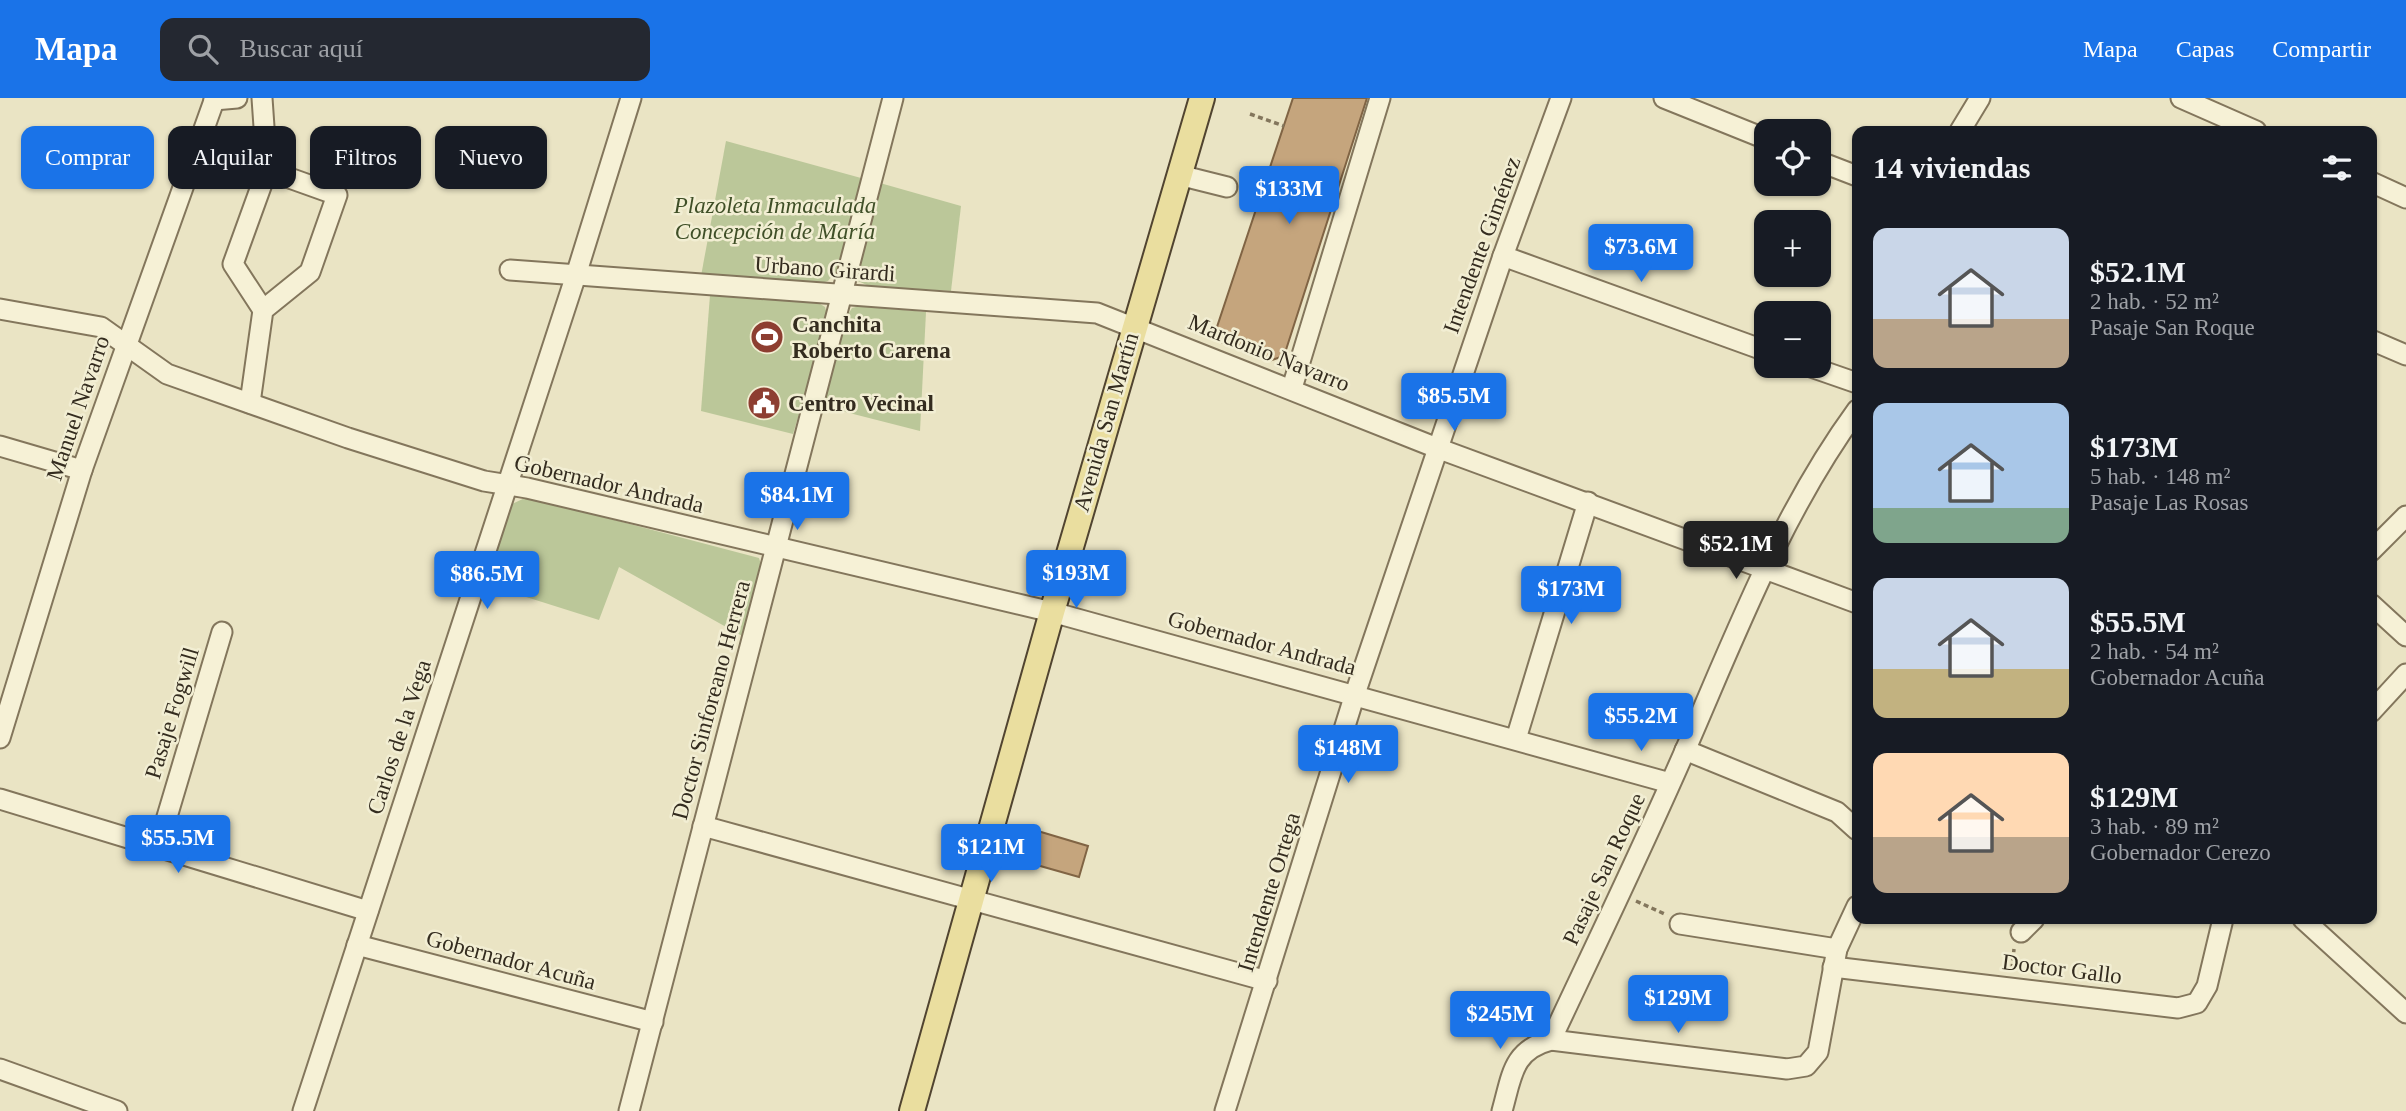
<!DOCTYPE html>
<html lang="es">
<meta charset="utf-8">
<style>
body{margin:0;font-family:Georgia,serif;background:#242831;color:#f1f3f6;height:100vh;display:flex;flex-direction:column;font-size:26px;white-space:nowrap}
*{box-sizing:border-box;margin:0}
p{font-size:23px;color:#9ea1a6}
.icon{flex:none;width:38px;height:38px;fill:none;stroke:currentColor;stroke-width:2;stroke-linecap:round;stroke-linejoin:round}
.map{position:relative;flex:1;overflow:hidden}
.drawer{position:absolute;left:1852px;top:28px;width:525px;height:798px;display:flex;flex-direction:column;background:#171b24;border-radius:14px;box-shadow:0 2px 5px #0004}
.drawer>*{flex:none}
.top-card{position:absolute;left:21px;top:28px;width:665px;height:63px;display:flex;gap:14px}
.buttons{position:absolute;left:1754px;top:21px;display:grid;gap:14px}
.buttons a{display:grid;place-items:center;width:77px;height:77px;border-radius:14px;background:#171b24;box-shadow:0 2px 5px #0004;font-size:35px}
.price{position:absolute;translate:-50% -60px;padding:0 16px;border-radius:7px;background:#1a73e8;color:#fff;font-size:23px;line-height:46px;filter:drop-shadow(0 2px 4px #0008)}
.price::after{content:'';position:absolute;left:50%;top:42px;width:21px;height:16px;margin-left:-10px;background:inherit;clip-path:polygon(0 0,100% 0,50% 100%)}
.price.selected{background:#222;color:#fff}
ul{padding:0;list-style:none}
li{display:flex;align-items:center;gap:21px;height:175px;padding:0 21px}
li span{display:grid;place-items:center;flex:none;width:196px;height:140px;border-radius:14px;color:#555}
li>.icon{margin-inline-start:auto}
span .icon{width:84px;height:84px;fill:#fffc;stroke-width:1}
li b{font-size:30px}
h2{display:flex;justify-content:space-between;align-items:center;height:84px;padding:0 21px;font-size:30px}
.pill{padding:0 24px;border-radius:14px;background:#171b24;box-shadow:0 2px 5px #0004;font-size:24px;line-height:63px}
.pill.selected{background:#1a73e8;color:#fff}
header{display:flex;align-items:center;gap:42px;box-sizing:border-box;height:98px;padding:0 35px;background:#1a73e8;color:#fff}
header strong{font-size:33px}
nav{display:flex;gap:38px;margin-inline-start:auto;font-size:24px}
.search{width:490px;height:63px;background:#242831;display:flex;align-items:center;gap:18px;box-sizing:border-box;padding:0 24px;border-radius:14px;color:#9ea1a6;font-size:26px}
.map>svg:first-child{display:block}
</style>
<header>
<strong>Mapa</strong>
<div class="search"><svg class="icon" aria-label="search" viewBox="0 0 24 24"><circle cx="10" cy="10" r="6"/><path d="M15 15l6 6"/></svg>Buscar aquí</div>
<nav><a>Mapa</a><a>Capas</a><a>Compartir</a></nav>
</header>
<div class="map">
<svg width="2406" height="1013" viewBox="0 0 2406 1013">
<rect width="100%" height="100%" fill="#eae4c4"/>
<g fill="#bbc799">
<path d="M726,43L861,80L837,172L828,183L818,186L701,178Z"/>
<path d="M880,85L961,108L951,193L869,188L858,183V171Z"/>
<path d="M710,197L817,204L825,209L828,219L793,336L701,313Z"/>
<path d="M860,208L926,214L920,333L822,308L847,218L852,210Z"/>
<path d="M527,399L759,460L762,470L744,539L619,469L599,522L485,486L512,406Z"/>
</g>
<g fill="#c5a57d" stroke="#806444" stroke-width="2">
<path d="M1293,0H1367L1284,258L1269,263L1213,241Z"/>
<path d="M1021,728L1088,748L1079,779L1012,760Z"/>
</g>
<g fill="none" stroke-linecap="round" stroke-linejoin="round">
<defs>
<g id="minor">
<path d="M1664,0L1766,41"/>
<path d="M2181,0L2256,33"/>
<path d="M214,2L237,0"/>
<path d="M1960,33L1980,0"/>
<path d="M1818,63L1857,78"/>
<path d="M1179,77L1227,89"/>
<path d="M2371,84L2406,100"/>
<path d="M1503,158L1766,253"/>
<path d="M510,172L1097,215L1437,350L1857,505"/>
<path d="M0,211L101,229L167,276L348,340L484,383L527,390L1052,514L1670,685"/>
<path d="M263,212L233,166L267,72"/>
<path d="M2371,242L2406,257"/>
<path d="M1808,268L1857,285"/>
<path d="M1292,290L1380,0"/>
<path d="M250,305L263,212L310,174L337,97L267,72L262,0"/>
<path d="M0,348L82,372"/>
<path d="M2371,453L2406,418"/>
<path d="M2371,506L2406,538"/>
<path d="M2371,614L2406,576"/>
<path d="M0,640L82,372L215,0"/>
<path d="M1516,641L1588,404"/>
<path d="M1685,652L1837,714L1857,732"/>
<path d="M0,701L368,813"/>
<path d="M703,728L1267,883"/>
<path d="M158,749L222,534"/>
<path d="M2303,821L2406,915"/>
<path d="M1680,826L1837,851"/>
<path d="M2021,834L2034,821"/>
<path d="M357,847L653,924"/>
<path d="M1833,869L2178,910L2197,905L2207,888L2223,821"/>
<path d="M1551,942C1597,844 1644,747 1687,648C1737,533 1783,413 1857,312"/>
<path d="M0,971L117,1013"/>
<path d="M303,1013L576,177L631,0"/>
<path d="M629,1013L893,0"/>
<path d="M1225,1013L1355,596L1503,158L1561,0"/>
<path d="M1502,1013C1512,978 1512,952 1551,942L1787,971L1806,968L1818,954L1837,851L1857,808"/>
</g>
<path id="major" d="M912,1013L1052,514L1202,0"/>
</defs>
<use href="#minor" stroke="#83765c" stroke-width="23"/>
<use href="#major" stroke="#514430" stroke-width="28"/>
<g stroke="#83765c" stroke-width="3.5" stroke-dasharray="5 3.5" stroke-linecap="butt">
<path d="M1250,16L1284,28"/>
<path d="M1636,803L1667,817"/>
<path d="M2012,871L2014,851"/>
</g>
<use href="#minor" stroke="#f6f1d6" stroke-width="19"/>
<use href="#major" stroke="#eade9f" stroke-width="24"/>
</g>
<defs>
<symbol id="stadium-disc" viewBox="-11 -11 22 22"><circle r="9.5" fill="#8d3e31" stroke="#f2eed3"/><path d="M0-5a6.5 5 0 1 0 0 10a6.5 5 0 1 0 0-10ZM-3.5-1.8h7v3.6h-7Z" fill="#fff"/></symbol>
<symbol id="civic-disc" viewBox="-11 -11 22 22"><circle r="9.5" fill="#8d3e31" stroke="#f2eed3"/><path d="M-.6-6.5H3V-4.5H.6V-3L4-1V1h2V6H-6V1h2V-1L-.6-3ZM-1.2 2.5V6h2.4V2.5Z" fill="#fff"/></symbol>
</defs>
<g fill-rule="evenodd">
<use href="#stadium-disc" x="748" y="220" width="38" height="38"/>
<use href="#civic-disc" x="745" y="286" width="38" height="38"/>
</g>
<g text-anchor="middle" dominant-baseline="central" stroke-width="5" stroke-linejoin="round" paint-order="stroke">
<g font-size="23" font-style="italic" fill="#3f4f27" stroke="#f2eed3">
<text x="775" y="107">Plazoleta Inmaculada<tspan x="775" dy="26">Concepción de María</tspan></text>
</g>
<g font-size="23" fill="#342c1f" stroke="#f2eed3">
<text transform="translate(1482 147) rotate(-70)">Intendente Giménez</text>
<text transform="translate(825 171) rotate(4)">Urbano Girardi</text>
<text transform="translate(1269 255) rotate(22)">Mardonio Navarro</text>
<text transform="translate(78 310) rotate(-71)">Manuel Navarro</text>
<text transform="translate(1106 324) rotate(-74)">Avenida San Martín</text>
<text transform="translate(609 386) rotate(13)">Gobernador Andrada</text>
<text transform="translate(1262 545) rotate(15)">Gobernador Andrada</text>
<text transform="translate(711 602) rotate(-75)">Doctor Sinforeano Herrera</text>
<text transform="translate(172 615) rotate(-73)">Pasaje Fogwill</text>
<text transform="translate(399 639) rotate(-72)">Carlos de la Vega</text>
<text transform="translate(1604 771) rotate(-65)">Pasaje San Roque</text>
<text transform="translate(1269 794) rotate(-73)">Intendente Ortega</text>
<text transform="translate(511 862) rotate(15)">Gobernador Acuña</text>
<text transform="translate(2062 871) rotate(7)">Doctor Gallo</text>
</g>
<g font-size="23" font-weight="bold" fill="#342c1f" stroke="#f2eed3" text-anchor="start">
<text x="792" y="226">Canchita<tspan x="792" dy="26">Roberto Carena</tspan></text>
<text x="788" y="305">Centro Vecinal</text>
</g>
</g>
</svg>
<div class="buttons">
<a><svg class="icon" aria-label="locate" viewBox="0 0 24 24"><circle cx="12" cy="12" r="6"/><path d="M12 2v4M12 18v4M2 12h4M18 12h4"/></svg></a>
<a>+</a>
<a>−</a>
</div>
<b class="price" style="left:1289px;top:128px">$133M</b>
<b class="price" style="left:1641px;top:186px">$73.6M</b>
<b class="price" style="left:1454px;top:335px">$85.5M</b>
<b class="price" style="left:797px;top:434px">$84.1M</b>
<b class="price selected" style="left:1736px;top:483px">$52.1M</b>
<b class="price" style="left:1076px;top:512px">$193M</b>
<b class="price" style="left:487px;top:513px">$86.5M</b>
<b class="price" style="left:1571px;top:528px">$173M</b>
<b class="price" style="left:1641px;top:655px">$55.2M</b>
<b class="price" style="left:1348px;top:687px">$148M</b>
<b class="price" style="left:178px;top:777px">$55.5M</b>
<b class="price" style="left:991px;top:786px">$121M</b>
<b class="price" style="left:1678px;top:937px">$129M</b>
<b class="price" style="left:1500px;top:953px">$245M</b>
<div class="top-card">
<a class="pill selected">Comprar</a>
<a class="pill">Alquilar</a>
<a class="pill">Filtros</a>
<a class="pill">Nuevo</a>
</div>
<section class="drawer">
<h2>14 viviendas<svg class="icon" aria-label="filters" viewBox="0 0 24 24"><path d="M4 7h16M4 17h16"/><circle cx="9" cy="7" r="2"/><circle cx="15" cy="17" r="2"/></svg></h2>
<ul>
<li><span style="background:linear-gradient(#c9d6e8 65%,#b9a48a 0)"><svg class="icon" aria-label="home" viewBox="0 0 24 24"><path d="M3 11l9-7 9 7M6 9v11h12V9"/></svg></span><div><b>$52.1M</b><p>2 hab. · 52 m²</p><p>Pasaje San Roque</p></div></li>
<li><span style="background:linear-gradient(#a9c7e8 75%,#7fa58c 0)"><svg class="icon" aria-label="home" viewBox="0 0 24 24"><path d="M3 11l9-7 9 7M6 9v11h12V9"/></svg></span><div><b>$173M</b><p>5 hab. · 148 m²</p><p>Pasaje Las Rosas</p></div></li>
<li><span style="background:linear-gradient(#c9d6e8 65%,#c2b280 0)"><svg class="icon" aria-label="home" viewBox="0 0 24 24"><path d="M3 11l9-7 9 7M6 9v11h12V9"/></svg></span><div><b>$55.5M</b><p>2 hab. · 54 m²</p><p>Gobernador Acuña</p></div></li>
<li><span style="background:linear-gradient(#ffd9b3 60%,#b9a48a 0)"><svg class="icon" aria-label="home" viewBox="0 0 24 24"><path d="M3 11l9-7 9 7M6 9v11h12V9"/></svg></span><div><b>$129M</b><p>3 hab. · 89 m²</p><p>Gobernador Cerezo</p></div></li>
</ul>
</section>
</div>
